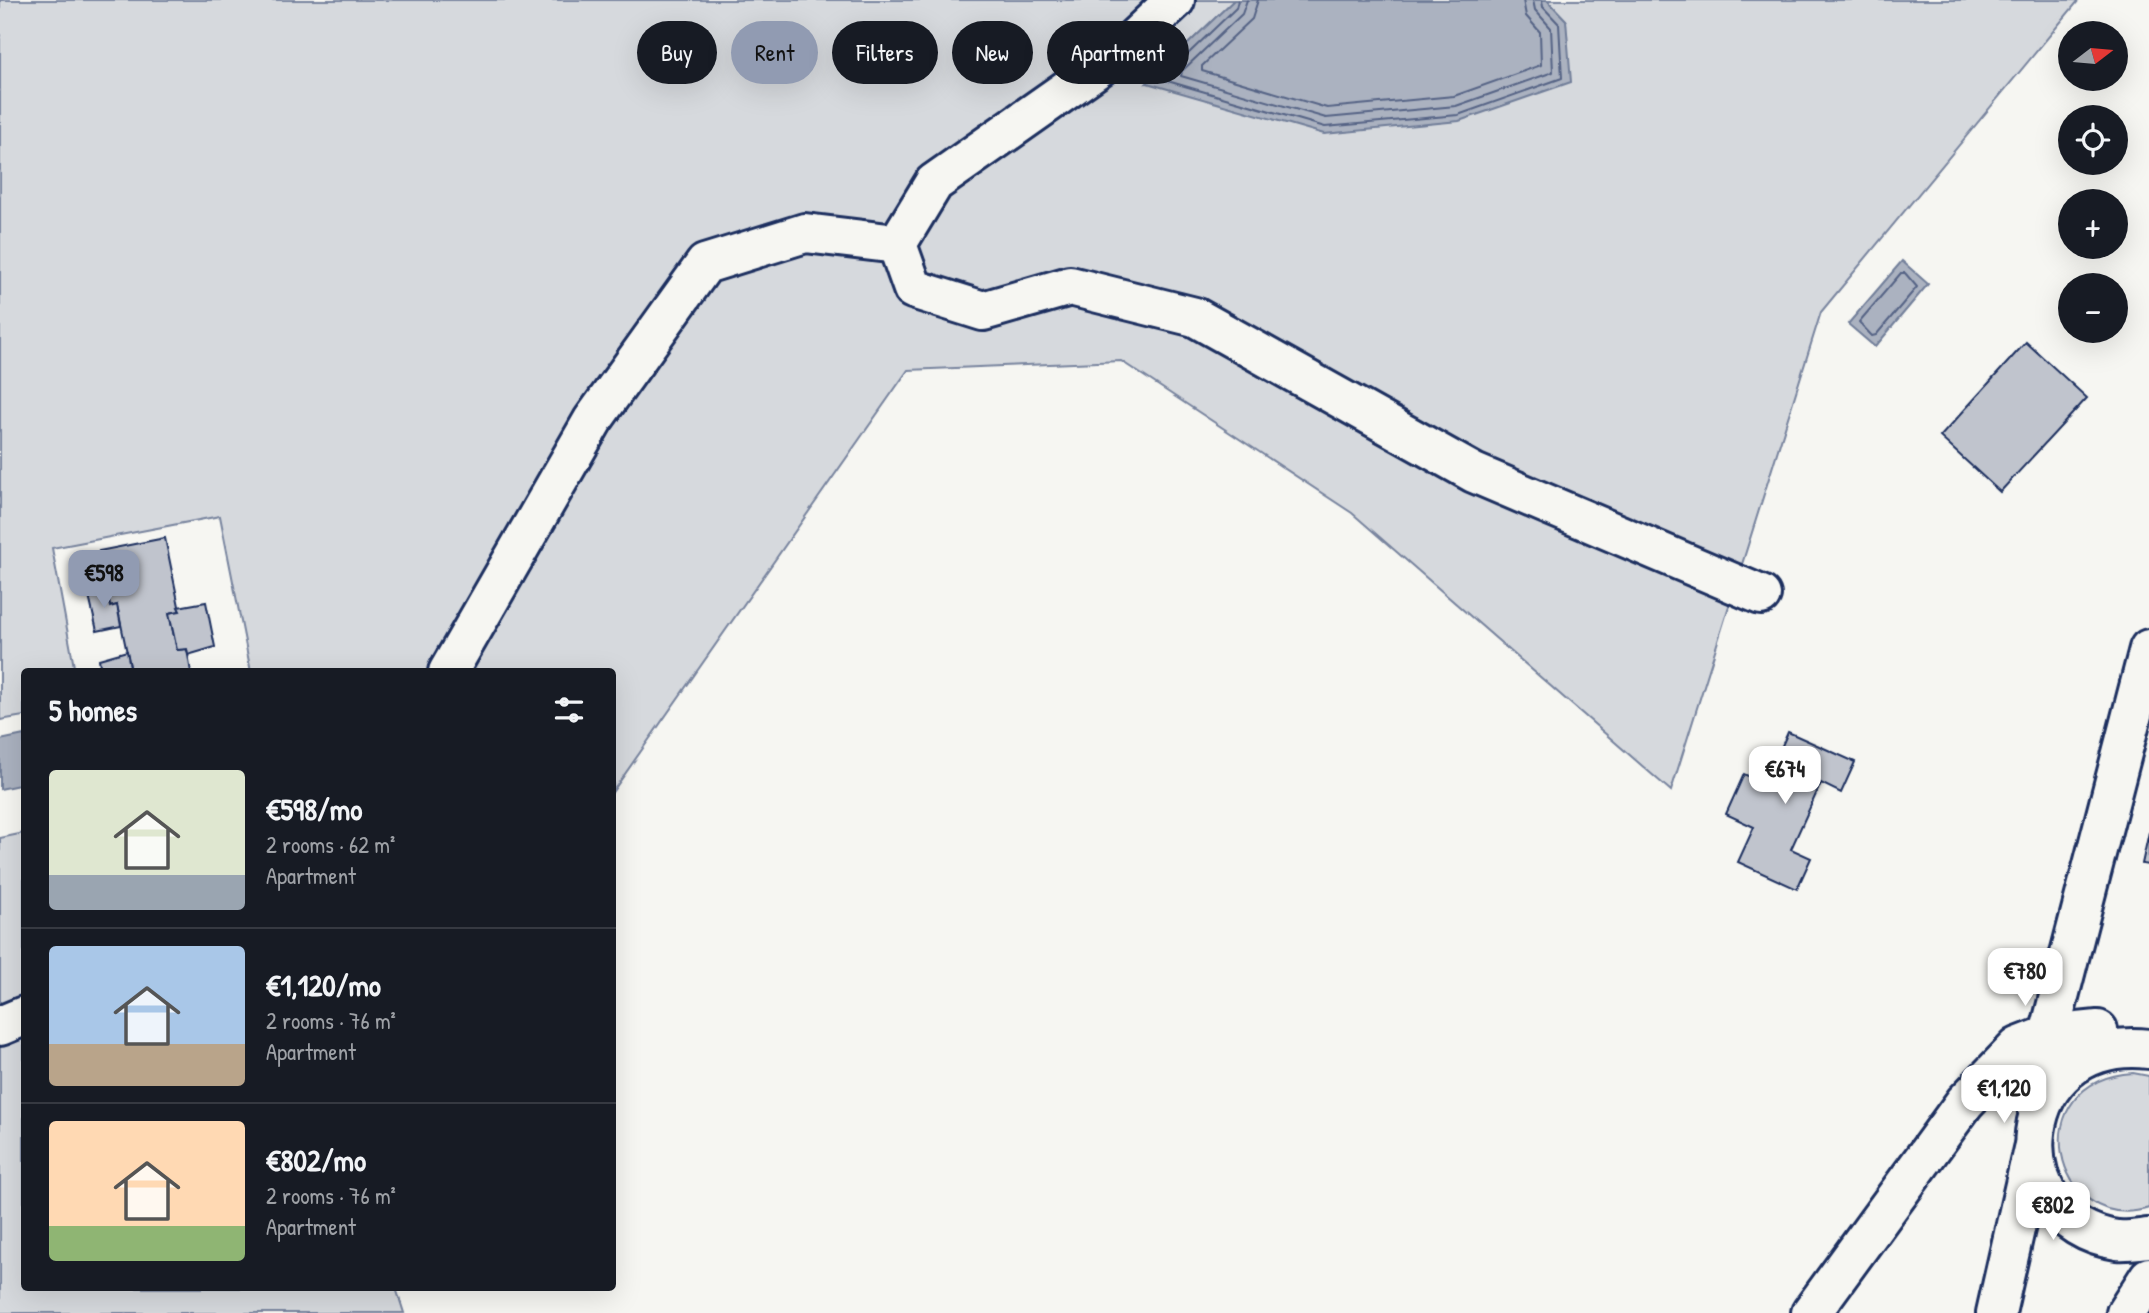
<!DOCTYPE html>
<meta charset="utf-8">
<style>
body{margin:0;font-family:"Patrick Hand",sans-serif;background:#20242c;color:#f1f3f6;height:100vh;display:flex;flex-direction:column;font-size:26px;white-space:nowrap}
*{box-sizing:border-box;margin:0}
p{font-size:23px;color:#9ea1a6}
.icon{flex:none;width:38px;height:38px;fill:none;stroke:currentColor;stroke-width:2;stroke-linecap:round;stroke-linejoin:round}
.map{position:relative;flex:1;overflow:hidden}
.panel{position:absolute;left:21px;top:668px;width:595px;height:623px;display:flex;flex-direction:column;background:#171b24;border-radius:7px;box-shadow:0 7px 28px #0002}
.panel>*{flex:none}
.guide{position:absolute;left:637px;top:21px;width:665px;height:63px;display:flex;gap:14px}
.needle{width:46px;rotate:74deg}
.controls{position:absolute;left:2058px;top:21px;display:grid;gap:14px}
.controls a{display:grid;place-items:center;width:70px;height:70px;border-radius:50%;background:#171b24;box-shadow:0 7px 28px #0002;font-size:35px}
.price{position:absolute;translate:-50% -60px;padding:0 16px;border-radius:14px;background:#fff;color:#222;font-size:23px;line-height:46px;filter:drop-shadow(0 2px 4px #0008)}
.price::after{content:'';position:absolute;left:50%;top:42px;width:21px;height:16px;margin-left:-10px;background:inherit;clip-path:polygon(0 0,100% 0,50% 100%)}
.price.selected{background:#919bb2;color:#111}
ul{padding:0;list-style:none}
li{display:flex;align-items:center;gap:21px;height:175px;padding:0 28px}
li+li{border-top:2px solid #363941}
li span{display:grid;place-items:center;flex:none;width:196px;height:140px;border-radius:7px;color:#555}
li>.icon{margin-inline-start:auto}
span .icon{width:84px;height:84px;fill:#fffc;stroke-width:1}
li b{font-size:30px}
h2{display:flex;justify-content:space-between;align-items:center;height:84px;padding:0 28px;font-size:30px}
.pill{padding:0 24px;border-radius:32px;background:#171b24;box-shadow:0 7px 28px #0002;font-size:24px;line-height:63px}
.pill.selected{background:#919bb2;color:#111}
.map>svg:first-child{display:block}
</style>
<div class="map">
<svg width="2149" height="1313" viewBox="0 0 2149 1313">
<rect width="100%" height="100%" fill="#f6f6f2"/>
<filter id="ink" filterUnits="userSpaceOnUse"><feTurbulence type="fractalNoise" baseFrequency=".0143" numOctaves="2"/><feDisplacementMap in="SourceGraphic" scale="14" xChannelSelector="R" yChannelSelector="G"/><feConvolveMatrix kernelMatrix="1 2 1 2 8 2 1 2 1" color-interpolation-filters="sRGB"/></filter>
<g filter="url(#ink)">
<g fill="#d6d9dd" stroke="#78849e" stroke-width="2">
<path d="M0,0H1234L1147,83L1566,20L1547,0H2079L1821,312L1671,791L1352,513L1121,361L908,370L613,791L612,672H251L220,516L52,548L75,672H24V716L0,720Z"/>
<path d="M24,833V1288H396L404,1313H0V838Z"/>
<path d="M2133,1073L2149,1076V1208C2053,1237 2018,1080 2133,1073Z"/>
</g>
<g fill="#abb2c0" stroke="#717e99" stroke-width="2">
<path d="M1234,0H1547L1566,20L1571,82L1459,121L1324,134L1147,83Z"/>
<path d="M1902,261L1928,284L1875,347L1848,324Z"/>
<path d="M24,735V784L0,789V740Z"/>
</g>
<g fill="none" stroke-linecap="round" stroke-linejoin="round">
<g stroke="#556385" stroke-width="2">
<path d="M1238,0L1236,8L1165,76L1164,80L1325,127L1458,115L1562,78L1559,24L1543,7L1542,0"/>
<path d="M1247,0L1242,14L1182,71L1181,76L1326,118L1456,106L1553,72L1551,28L1535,10L1533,0"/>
<path d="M1258,0L1252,19L1202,66V71L1327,108L1454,96L1541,65L1540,32L1526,16L1523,0"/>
<path d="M1901,273H1905L1917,287L1876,335L1872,336L1859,322Z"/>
</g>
</g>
<g fill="#c0c4cd" stroke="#1b2f5e" stroke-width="2">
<path d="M2026,342L2087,398L2000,492L1940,437Z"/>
<path d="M165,538L180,611L169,613L177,650L187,649L191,672H131L117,605L110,607L99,551Z"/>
<path d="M106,586L110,607L117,605L121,626L97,631L88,592Z"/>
<path d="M206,602L215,647L188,655L187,649L177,650L169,613L180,611L178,607Z"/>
<path d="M127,651L131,672H101L99,659Z"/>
<path d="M1788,732L1855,762L1841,793L1821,783L1791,849L1811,858L1797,889L1738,862L1754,827L1726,814L1744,774L1765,784Z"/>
<path d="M2149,832V865L2142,864Z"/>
</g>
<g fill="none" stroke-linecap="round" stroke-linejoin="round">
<defs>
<g id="minor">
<path d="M1175,0L1119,53L934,183L897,244L913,289L983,311L1070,286L1195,317L1474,473L1761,595"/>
<path d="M448,672L593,420L705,264L805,233L897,244"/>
<path d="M0,1026L24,1016"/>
<path d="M2038,1112L2049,1035L2149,649"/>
<path d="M1811,1313L1965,1102L2018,1047L2049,1035L2098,1030"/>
</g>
<g id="major">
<path d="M2149,1049C2010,1033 1995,1222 2117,1240C2127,1241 2139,1239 2149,1238"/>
<path d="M1996,1313L2033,1149"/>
<path d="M2126,1313L2149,1277"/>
</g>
</defs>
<use href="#minor" stroke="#1b2f5e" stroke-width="44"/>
<use href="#major" stroke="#1b2f5e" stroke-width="44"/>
<use href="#minor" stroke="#f6f6f2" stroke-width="38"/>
<use href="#major" stroke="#f6f6f2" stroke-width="38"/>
</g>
</g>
</svg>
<div class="controls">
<a><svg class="needle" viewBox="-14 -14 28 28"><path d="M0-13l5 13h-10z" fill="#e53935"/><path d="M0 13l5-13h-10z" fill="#9ea1a6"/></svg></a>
<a><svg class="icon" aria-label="locate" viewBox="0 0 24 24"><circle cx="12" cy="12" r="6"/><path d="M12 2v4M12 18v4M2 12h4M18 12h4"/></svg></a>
<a>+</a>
<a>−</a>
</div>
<b class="price selected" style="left:104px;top:610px">€598</b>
<b class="price" style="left:1785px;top:806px">€674</b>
<b class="price" style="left:2025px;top:1008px">€780</b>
<b class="price" style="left:2004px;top:1125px">€1,120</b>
<b class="price" style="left:2053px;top:1242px">€802</b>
<div class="guide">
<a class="pill">Buy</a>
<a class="pill selected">Rent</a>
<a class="pill">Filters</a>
<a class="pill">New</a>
<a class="pill">Apartment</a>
</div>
<section class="panel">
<h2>5 homes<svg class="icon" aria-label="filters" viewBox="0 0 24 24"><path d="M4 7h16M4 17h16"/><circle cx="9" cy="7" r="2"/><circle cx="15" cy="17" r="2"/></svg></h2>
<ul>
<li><span style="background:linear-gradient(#dfe7d0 75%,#9aa5b1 0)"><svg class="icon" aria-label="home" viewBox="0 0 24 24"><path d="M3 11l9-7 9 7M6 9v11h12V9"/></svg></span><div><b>€598/mo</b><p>2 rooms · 62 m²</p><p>Apartment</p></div></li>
<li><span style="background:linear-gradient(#a9c7e8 70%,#b9a48a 0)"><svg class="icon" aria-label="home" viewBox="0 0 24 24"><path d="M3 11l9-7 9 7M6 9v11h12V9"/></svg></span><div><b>€1,120/mo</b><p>2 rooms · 76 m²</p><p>Apartment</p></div></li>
<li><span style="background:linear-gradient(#ffd9b3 75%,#8fb573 0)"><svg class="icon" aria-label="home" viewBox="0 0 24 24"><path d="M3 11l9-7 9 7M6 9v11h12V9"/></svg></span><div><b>€802/mo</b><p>2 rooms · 76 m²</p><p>Apartment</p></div></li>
</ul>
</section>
</div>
